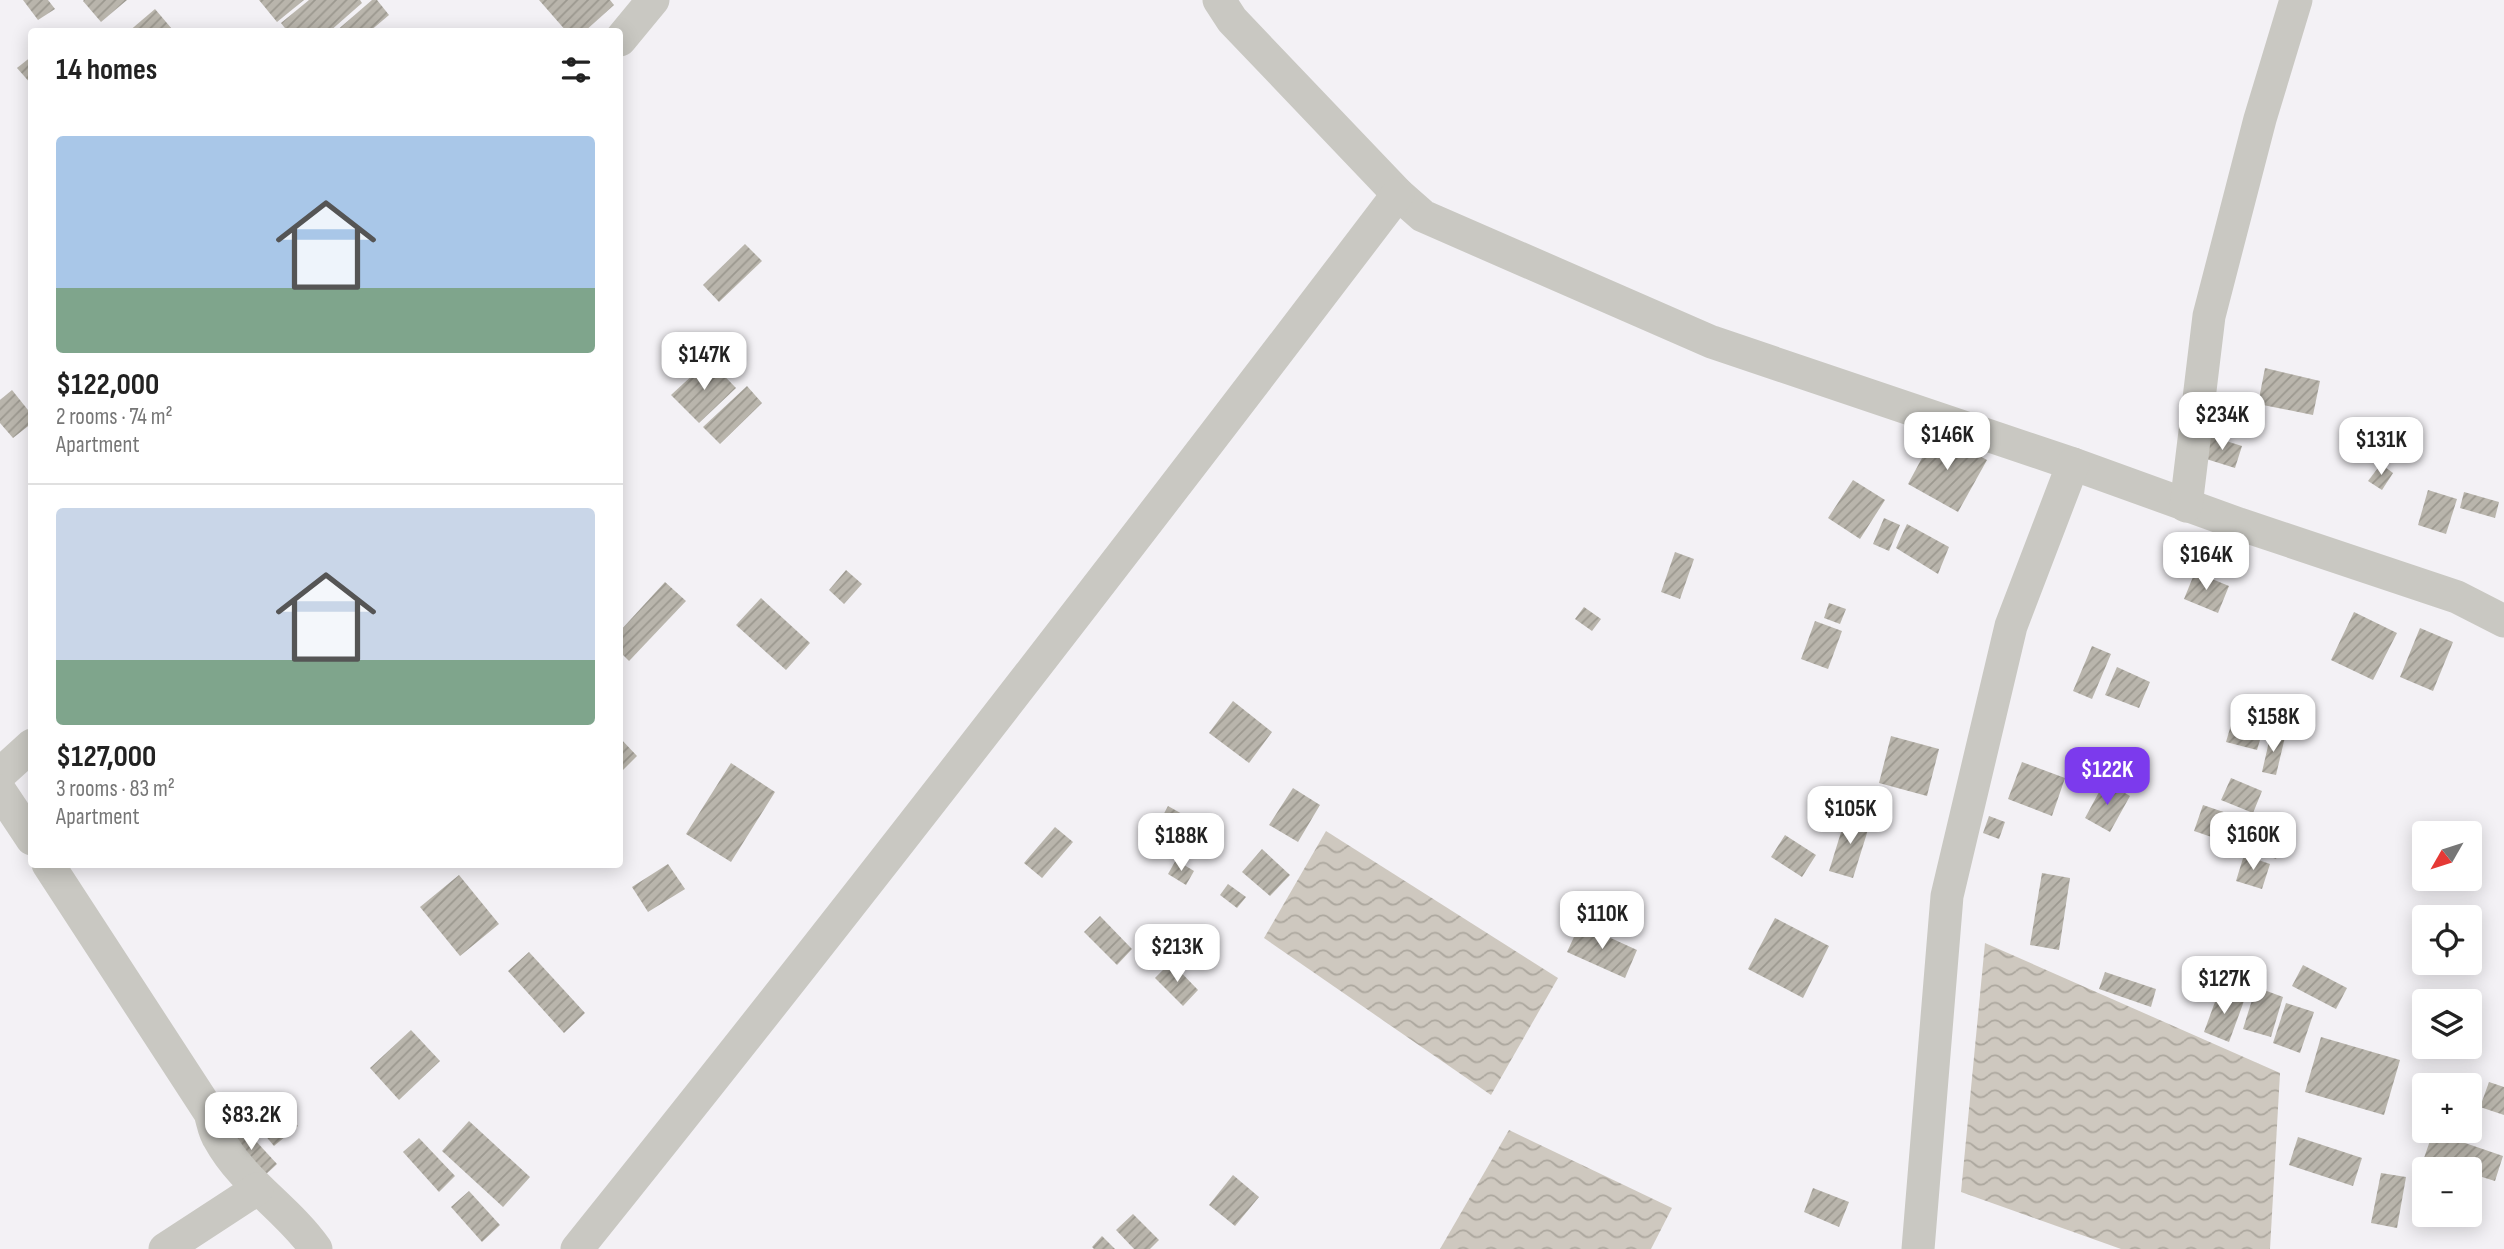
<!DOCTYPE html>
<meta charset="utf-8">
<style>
body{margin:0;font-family:"Sofia Sans Condensed",sans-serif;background:#f2f2f2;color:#222;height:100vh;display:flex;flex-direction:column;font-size:26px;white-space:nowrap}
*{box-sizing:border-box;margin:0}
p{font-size:23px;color:#767676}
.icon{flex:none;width:38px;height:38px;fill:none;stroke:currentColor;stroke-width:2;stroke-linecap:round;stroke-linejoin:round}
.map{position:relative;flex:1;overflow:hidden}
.drawer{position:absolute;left:28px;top:28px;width:595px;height:840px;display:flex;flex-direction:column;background:#fff;border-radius:7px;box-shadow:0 4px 18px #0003}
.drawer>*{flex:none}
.needle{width:46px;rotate:231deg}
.buttons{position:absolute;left:2412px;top:821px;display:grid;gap:14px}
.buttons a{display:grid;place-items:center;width:70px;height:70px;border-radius:7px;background:#fff;box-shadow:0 4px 18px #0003;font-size:35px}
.price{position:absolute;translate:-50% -60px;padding:0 16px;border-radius:14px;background:#fff;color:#222;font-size:23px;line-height:46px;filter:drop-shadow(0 2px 4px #0008)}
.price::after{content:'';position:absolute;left:50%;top:42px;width:21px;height:16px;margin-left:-10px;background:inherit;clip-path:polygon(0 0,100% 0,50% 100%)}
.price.active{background:#7c3aed;color:#fff}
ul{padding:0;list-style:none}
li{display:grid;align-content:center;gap:14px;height:371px;padding:0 28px}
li+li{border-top:2px solid #e0e0e0}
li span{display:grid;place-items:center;height:217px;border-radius:7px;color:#555}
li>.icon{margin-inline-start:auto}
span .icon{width:126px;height:126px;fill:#fffc;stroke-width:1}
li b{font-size:30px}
h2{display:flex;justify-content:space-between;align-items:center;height:84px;padding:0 28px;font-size:30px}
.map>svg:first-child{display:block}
</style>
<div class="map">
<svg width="2504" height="1249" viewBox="0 0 2504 1249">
<defs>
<pattern id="water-waves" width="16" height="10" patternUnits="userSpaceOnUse" patternTransform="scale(1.75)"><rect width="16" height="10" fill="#cec8bf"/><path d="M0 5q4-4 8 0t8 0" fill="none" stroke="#aca79e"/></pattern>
<pattern id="building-hatch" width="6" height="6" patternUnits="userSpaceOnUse" patternTransform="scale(1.75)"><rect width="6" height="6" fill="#b9b5ac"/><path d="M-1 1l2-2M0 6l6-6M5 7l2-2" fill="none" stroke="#9b988f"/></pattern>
</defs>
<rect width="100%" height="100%" fill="#f3f1f5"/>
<g fill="url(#water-waves)">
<path d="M1326,831L1558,978L1491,1095L1264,938Z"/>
<path d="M1985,943L2280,1073L2270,1249H2121L1961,1192Z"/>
<path d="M1509,1130L1672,1208L1651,1249H1440Z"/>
</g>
<g fill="url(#building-hatch)">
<path d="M23,0H48L55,9L38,20Z"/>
<path d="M84,0H127L101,22L83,1Z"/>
<path d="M259,0H304L277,22Z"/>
<path d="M309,0H360L362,3L329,32H288L281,23Z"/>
<path d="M372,0H377L389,15L369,32H335Z"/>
<path d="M539,0H610L614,5L584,32H567Z"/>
<path d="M155,9L172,29L169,32H128Z"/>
<path d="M32,56V85L17,68Z"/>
<path d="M745,244L762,261L719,302L703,285Z"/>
<path d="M709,360L736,388L699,423L671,395Z"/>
<path d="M2265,368L2320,381L2313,415L2258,404Z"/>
<path d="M747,386L762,403L720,444L703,427Z"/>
<path d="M12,390L32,415V423L13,438L0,423V400Z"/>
<path d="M1936,432L1987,460L1958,512L1908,484Z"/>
<path d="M2210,436L2242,446L2235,468L2203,458Z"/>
<path d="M2381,464L2393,473L2382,490L2368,481Z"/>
<path d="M1853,480L1885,500L1860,539L1828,518Z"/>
<path d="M2428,490L2457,499L2446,534L2418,525Z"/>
<path d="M2464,492L2499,502L2495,518L2460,508Z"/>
<path d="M1884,518L1900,525L1889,551L1873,544Z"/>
<path d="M1907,524L1949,547L1938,574L1896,548Z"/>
<path d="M1675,552L1694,559L1680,599L1661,592Z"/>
<path d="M846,570L862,584L844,604L829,590Z"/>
<path d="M2195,572L2229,586L2218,613L2184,599Z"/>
<path d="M665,582L686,601L629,661L620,652V631Z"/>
<path d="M761,598L810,643L786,670L736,625Z"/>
<path d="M1829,603L1846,609L1840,624L1824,618Z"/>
<path d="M1584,607L1601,619L1592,631L1575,619Z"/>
<path d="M2354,612L2397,633L2373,680L2331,660Z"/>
<path d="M1815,621L1842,631L1828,669L1801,659Z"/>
<path d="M2420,628L2453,642L2433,691L2400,677Z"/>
<path d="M2092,646L2111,654L2092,699L2073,691Z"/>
<path d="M2117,667L2150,682L2139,708L2105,695Z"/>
<path d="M1233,701L1272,732L1249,763L1209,733Z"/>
<path d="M2231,725L2262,733L2257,750L2226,742Z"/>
<path d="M2271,733L2285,737L2276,775L2262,772Z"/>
<path d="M1891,736L1939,749L1927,796L1879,783Z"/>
<path d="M620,738L637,756L620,773Z"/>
<path d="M2022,762L2065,778L2052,816L2008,799Z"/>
<path d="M731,763L775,792L731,862L686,834Z"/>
<path d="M2231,778L2262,791L2253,813L2221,800Z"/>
<path d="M2105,781L2130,796L2110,832L2085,818Z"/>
<path d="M1293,788L1320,805L1298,842L1269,825Z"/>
<path d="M2203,805L2285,833L2276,859L2194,831Z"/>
<path d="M1168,806L1214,832L1199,859L1153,834Z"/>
<path d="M1847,813L1871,820L1853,878L1829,871Z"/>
<path d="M1989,816L2005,822L1999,839L1983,833Z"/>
<path d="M1055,827L1073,842L1042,878L1024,863Z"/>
<path d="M1785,835L1816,855L1802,877L1771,857Z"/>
<path d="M1262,849L1290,875L1270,896L1242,872Z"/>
<path d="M2244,855L2270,864L2262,889L2236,881Z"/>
<path d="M1176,860L1194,871L1186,885L1168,874Z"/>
<path d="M668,864L685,889L648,912L632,887Z"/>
<path d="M2042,873L2070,878L2059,950L2030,945Z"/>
<path d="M459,875L499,924L460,956L420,907Z"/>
<path d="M1228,884L1246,897L1237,908L1220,895Z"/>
<path d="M1100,916L1132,949L1117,965L1084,932Z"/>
<path d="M1775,918L1829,946L1803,998L1748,969Z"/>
<path d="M1580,924L1637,950L1625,978L1567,952Z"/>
<path d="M529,952L585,1013L564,1033L508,971Z"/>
<path d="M1171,962L1198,990L1183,1006L1155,978Z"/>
<path d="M2303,965L2347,988L2336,1009L2292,986Z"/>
<path d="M2105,972L2156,989L2151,1007L2099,989Z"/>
<path d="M2256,987L2283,997L2271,1037L2243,1029Z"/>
<path d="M2219,991L2244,1001L2229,1042L2204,1032Z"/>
<path d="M2286,1003L2314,1012L2300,1053L2273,1043Z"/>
<path d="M411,1030L440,1061L399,1100L370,1068Z"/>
<path d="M2321,1037L2400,1060L2384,1115L2305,1092Z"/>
<path d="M2489,1082L2504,1087V1115L2480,1107Z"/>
<path d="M279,1102L298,1126L274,1146L254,1122Z"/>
<path d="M469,1121L530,1177L503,1207L442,1151Z"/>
<path d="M241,1125L277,1164L261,1179L225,1140Z"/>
<path d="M2433,1132L2503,1156L2495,1181L2469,1173V1169H2458L2424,1158Z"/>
<path d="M2298,1137L2362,1158L2353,1186L2289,1165Z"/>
<path d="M419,1138L455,1176L439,1192L403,1152Z"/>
<path d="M2381,1173L2406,1177L2397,1228L2371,1223Z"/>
<path d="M1233,1175L1259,1197L1235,1226L1209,1205Z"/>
<path d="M1813,1188L1849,1202L1839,1227L1804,1212Z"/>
<path d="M469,1191L500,1225L482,1242L451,1207Z"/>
<path d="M1133,1214L1159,1240L1150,1249H1134L1116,1230Z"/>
<path d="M1102,1236L1115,1249H1094L1092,1247Z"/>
</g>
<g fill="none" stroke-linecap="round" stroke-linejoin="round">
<g stroke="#c9c8c2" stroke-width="33">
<path d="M1219,0L1232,20L1398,194L1423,216L1712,342L2073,464L2239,524L2457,597L2504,621"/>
<path d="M620,40L653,0"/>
<path d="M2186,506L2209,316L2260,119L2296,0"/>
<path d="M0,774L32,745"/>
<path d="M0,791L32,839"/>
<path d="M48,864L210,1113C213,1122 214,1132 219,1139C243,1183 288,1209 316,1249"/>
<path d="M165,1249L257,1189"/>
<path d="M577,1249C856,902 1128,549 1398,194"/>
<path d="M1918,1249L1947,896L2011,626L2073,464"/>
</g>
</g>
</svg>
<div class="buttons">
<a><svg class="needle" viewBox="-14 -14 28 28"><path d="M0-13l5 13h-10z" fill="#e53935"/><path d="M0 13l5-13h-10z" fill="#767676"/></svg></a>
<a><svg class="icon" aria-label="locate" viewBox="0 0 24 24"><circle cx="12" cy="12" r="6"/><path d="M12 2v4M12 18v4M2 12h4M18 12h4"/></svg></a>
<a><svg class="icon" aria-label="layers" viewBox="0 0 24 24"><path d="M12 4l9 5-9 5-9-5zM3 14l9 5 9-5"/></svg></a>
<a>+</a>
<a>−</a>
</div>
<b class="price" style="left:704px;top:392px">$147K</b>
<b class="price" style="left:2222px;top:452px">$234K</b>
<b class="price" style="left:1947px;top:472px">$146K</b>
<b class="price" style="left:2381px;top:477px">$131K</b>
<b class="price" style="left:2206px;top:592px">$164K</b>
<b class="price" style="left:2273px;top:754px">$158K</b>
<b class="price active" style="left:2107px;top:807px">$122K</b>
<b class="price" style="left:1850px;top:846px">$105K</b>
<b class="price" style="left:2253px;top:872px">$160K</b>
<b class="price" style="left:1181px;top:873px">$188K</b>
<b class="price" style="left:1602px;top:951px">$110K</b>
<b class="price" style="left:1177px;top:984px">$213K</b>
<b class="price" style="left:2224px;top:1016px">$127K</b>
<b class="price" style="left:251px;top:1152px">$83.2K</b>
<section class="drawer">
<h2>14 homes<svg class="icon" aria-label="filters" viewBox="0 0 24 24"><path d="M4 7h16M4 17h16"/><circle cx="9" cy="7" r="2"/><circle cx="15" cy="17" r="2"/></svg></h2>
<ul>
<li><span style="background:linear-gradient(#a9c7e8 70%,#7fa58c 0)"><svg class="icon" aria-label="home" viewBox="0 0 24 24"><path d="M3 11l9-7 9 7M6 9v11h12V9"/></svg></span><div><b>$122,000</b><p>2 rooms · 74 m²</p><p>Apartment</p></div></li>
<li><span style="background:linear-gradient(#c9d6e8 70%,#7fa58c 0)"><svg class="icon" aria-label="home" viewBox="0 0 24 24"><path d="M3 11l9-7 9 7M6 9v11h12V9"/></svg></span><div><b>$127,000</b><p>3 rooms · 83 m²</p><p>Apartment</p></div></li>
</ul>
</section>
</div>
